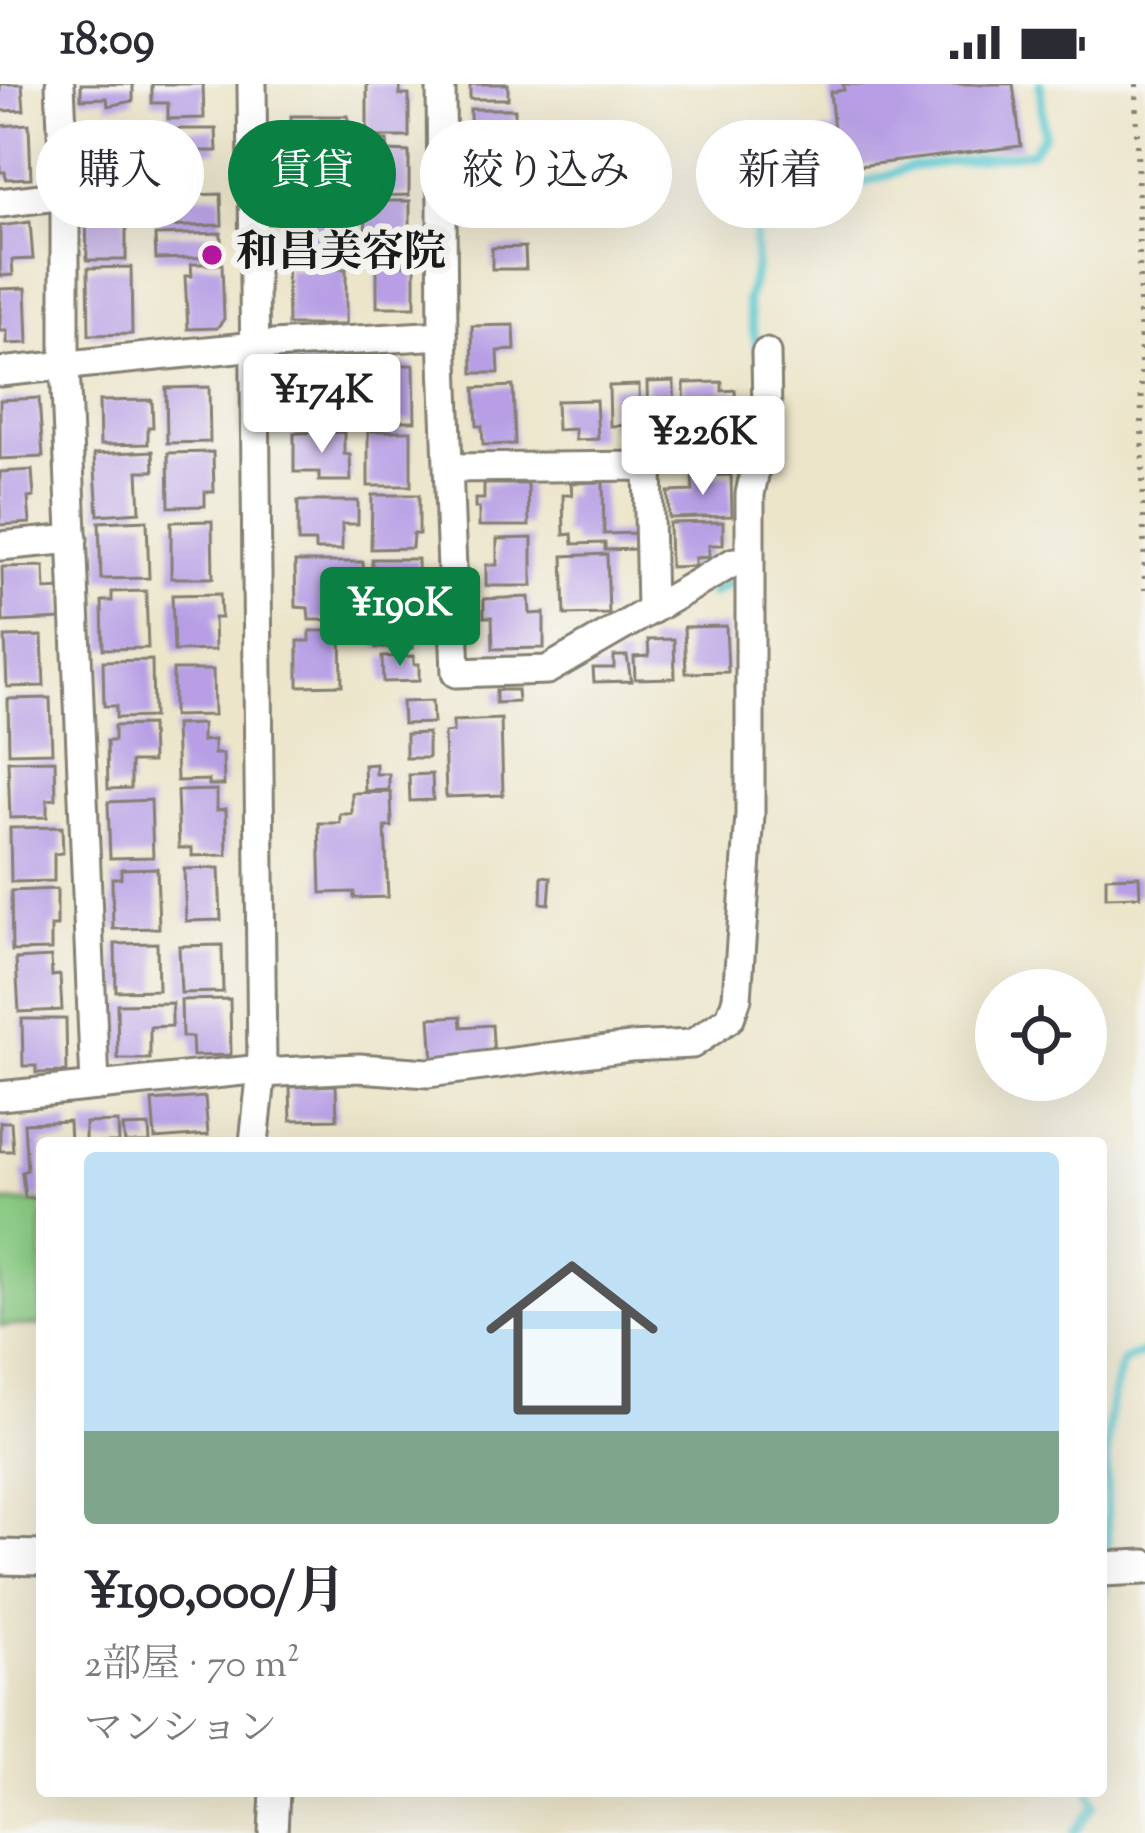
<!DOCTYPE html>
<html lang="ja">
<meta charset="utf-8">
<style>
body{margin:0;font-family:"Sorts Mill Goudy","Noto Serif JP",serif;background:#f7f7f7;color:#2b2b33;height:100vh;display:flex;flex-direction:column;font-size:45px;white-space:nowrap}
*{box-sizing:border-box;margin:0}
p{font-size:39px;color:#7c7c81}
.icon{flex:none;width:66px;height:66px;fill:none;stroke:currentColor;stroke-width:2;stroke-linecap:round;stroke-linejoin:round}
.map{position:relative;flex:1;overflow:hidden}
.drawer{position:absolute;left:36px;top:1053px;width:1071px;height:660px;display:flex;flex-direction:column;background:#fff;border-radius:12px;box-shadow:0 12px 48px #0002}
.drawer>*{flex:none}
.banner{position:absolute;left:36px;top:36px;width:1074px;height:108px;display:flex;gap:24px}
.controls{position:absolute;left:975px;top:885px;display:grid;gap:24px}
.controls a{display:grid;place-items:center;width:132px;height:132px;border-radius:50%;background:#fff;box-shadow:0 12px 48px #0002;font-size:60px}
.price{position:absolute;translate:-50% -102px;padding:0 27px;border-radius:12px;background:#fff;color:#222;font-size:39px;line-height:78px;filter:drop-shadow(0 3px 6px #0008)}
.price::after{content:'';position:absolute;left:50%;top:72px;width:36px;height:27px;margin-left:-18px;background:inherit;clip-path:polygon(0 0,100% 0,50% 100%)}
.price.selected{background:#0b8043;color:#fff}
ul{padding:0;list-style:none}
li{display:grid;align-content:center;gap:24px;height:636px;padding:0 48px}
li+li{border-top:3px solid #e1e1e2}
li span{display:grid;place-items:center;height:372px;border-radius:12px;color:#555}
li>.icon{margin-inline-start:auto}
span .icon{width:216px;height:216px;fill:#fffc;stroke-width:1}
li b{font-size:51px}
.tag{padding:0 42px;border-radius:54px;background:#fff;box-shadow:0 12px 48px #0002;font-size:42px;line-height:108px}
.tag.selected{background:#0b8043;color:#fff}
.status{display:flex;justify-content:space-between;align-items:center;height:84px;padding:0 60px;background:#fff;direction:ltr}
.status svg{height:33px;fill:currentColor}
.map>svg:first-child{display:block}
</style>
<div class="status"><b>18:09</b><svg viewBox="0 0 49 12"><path d="M0 12V9h3v3zM5 12V6h3v6zM10 12V3h3v9zM15 12V0h3v12zM26 1h20v11H26zM47 4h2v5h-2z"/></svg></div>
<div class="map">
<svg width="1145" height="1749" viewBox="0 0 1145 1749">
<rect width="100%" height="100%" fill="#f6f6f2"/>
<filter id="ink" filterUnits="userSpaceOnUse"><feTurbulence type="fractalNoise" baseFrequency=".00833" numOctaves="2"/><feDisplacementMap in="SourceGraphic" scale="24" xChannelSelector="R" yChannelSelector="G"/><feConvolveMatrix kernelMatrix="1 2 1 2 8 2 1 2 1" color-interpolation-filters="sRGB"/></filter>
<filter id="wash" filterUnits="userSpaceOnUse"><feTurbulence type="fractalNoise" baseFrequency=".004" numOctaves="4" result="noise"/><feDisplacementMap in="SourceGraphic" scale="48" xChannelSelector="R" yChannelSelector="G"/><feGaussianBlur stdDeviation="2.7" result="paint"/><feColorMatrix in="noise" values="0 0 0 0 0 0 0 0 0 0 0 0 0 0 0 0 0 1.4 0 .05"/><feComposite in="paint" operator="in"/></filter>
<g filter="url(#wash)">
<rect width="100%" height="100%" fill="#ece5ca"/>
<path fill="#8acc84" stroke="#537450" stroke-width="3" d="M0,1118H42V1241L0,1242Z"/>
<g fill="none" stroke-linecap="round" stroke-linejoin="round">
<g stroke="#59c6ce" stroke-width="9">
<path d="M758,268L747,217L756,184L755,158L758,142L764,127L772,117L780,115L820,114L910,83L1031,68L1044,51L1040,0"/>
<path d="M711,510L742,492"/>
<path d="M1107,1467C1108,1413 1100,1324 1124,1277L1145,1268"/>
<path d="M1101,1518L1106,1501"/>
<path d="M1074,1749L1095,1721L1090,1707"/>
</g>
</g>
<g id="blocks">
<g fill="#b79ee5">
<path d="M0,0H22L24,26L0,27Z"/>
<path d="M81,0H133V17L108,22L107,14L81,15Z"/>
<path d="M152,0H203L204,34L168,35V19H152Z"/>
<path d="M367,0H400V11H409V53H367Z"/>
<rect x="470" y="0" width="38" height="15"/>
<path d="M843,0H1013L1021,62L825,86L820,47L834,46L830,8L844,6Z"/>
<path d="M470,25H515V77L471,78Z"/>
<path d="M291,32H348L347,54H291Z"/>
<path d="M29,40L31,94L6,95L5,88H0V42Z"/>
<path d="M127,43L129,79L140,78L141,92L133,93V98L82,101L80,45Z"/>
<path d="M157,45H216L217,67H196V96H180V104H158Z"/>
<path d="M367,57H387L388,67L409,68V111L368,112Z"/>
<path d="M338,63L337,80H347V171H284V64Z"/>
<path d="M518,84V136H484L485,123H472V85Z"/>
<path d="M221,110L222,141L160,143L159,112Z"/>
<path d="M365,117H410V164H366Z"/>
<path d="M86,129H126V176H87Z"/>
<path d="M30,138L33,175L12,176L13,191L0,192V142Z"/>
<path d="M221,149V173L156,175L155,151Z"/>
<path d="M525,163L526,185H492V164Z"/>
<path d="M191,180H222L224,235L217,244L188,245L185,192H192Z"/>
<rect x="377" y="181" width="38" height="42"/>
<path d="M131,183L132,250L89,251L88,184Z"/>
<path d="M287,185H346V241H288Z"/>
<path d="M26,204L28,259L7,260V247H0V205Z"/>
<path d="M514,241L515,266L498,267L499,289H473L472,242Z"/>
<path d="M295,279H338L339,328L358,329V339L296,340Z"/>
<path d="M373,281H414L415,337H367L366,299H374Z"/>
<path d="M674,297L675,341L648,342L647,298Z"/>
<path d="M722,298V307L735,306L737,360L697,362L696,344H685L684,299Z"/>
<path d="M639,301L640,341L610,342L609,302Z"/>
<path d="M513,302L515,360L483,361L482,342H477L475,304Z"/>
<path d="M209,303L210,358L167,359L166,304Z"/>
<path d="M39,314L43,373L0,375V316Z"/>
<path d="M152,316L153,343H148V360L100,361L99,317Z"/>
<path d="M596,316L598,355L575,356V345L557,346L556,317Z"/>
<rect x="368" y="347" width="43" height="55"/>
<path d="M344,348V370L350,371L351,397H319V388H294V349Z"/>
<path d="M153,367L154,387H138L140,428L98,431L94,370Z"/>
<path d="M213,368L214,408H205V422L169,423L168,369Z"/>
<path d="M32,386L34,413L28,414L30,439L0,441V388Z"/>
<path d="M731,391L732,432L669,434L668,408L693,407L692,392Z"/>
<path d="M603,398L604,450L637,449V465L605,466V459L573,460L572,450L564,451L563,411H572L571,399Z"/>
<path d="M484,400H528L529,442H479V424H475V415H484Z"/>
<path d="M372,411H419V450H413L412,464L371,465Z"/>
<path d="M298,417H358V440H342V466H315V458H298Z"/>
<path d="M147,436L149,494L101,495L99,438Z"/>
<path d="M212,437L213,494H171V438Z"/>
<path d="M723,438V461H709V473L695,474V482L670,483L669,439Z"/>
<path d="M532,454V502H486V481H497V455Z"/>
<path d="M607,470L609,530L565,531L563,472Z"/>
<path d="M372,475H418V522H412V533H373Z"/>
<path d="M295,478H363L364,494H345V536H309L308,524L296,523Z"/>
<path d="M44,482L45,506L61,505L62,535L3,538L2,483Z"/>
<path d="M146,507L148,564L103,565L102,517H112V508Z"/>
<path d="M220,510L221,534H214L215,566L174,567L172,511Z"/>
<path d="M529,513L530,530L544,529V564L493,565L492,533H484V515Z"/>
<path d="M376,536H423L422,548H412L413,564H376Z"/>
<path d="M726,542L728,588L686,589L684,543Z"/>
<path d="M310,547H341L342,601L298,602V557H310Z"/>
<path d="M42,552L44,602L7,603L5,553Z"/>
<path d="M674,555L675,594L635,595L634,573L649,572L648,556Z"/>
<path d="M414,572V580H419V597L383,598L382,573Z"/>
<path d="M614,572H627L631,597L594,598L593,584H614Z"/>
<path d="M152,576L153,633L116,634V622H104L103,577Z"/>
<path d="M173,586H213L214,631L173,632Z"/>
<path d="M496,606H517L518,618L496,619Z"/>
<path d="M50,614L52,668L9,669L8,615Z"/>
<path d="M432,617L433,639L403,640L402,618Z"/>
<path d="M501,635L503,711L446,713L444,649L453,648V637Z"/>
<path d="M202,640V657L214,656V670H223L224,701H209V696L177,697L175,641Z"/>
<path d="M151,641L152,678H131V704L108,705L107,657H114V642Z"/>
<path d="M428,649V674H406V650Z"/>
<path d="M55,676L56,715L47,716V733L10,734L8,677Z"/>
<path d="M376,680V690H389V706L365,707L364,681Z"/>
<path d="M432,690L433,716L410,717L409,691Z"/>
<path d="M217,706V726L226,725L227,771L192,772V764H179L177,707Z"/>
<path d="M391,708L392,743H385L388,813L354,814V808L321,809L319,739H340V730H352V709Z"/>
<path d="M151,716L153,773L110,774L108,718Z"/>
<path d="M62,743L63,769L54,770V797L11,798L10,744Z"/>
<path d="M157,784L159,844L113,845L112,794H121V785Z"/>
<path d="M219,784L221,836L186,837L184,785Z"/>
<path d="M542,792L551,793L549,820L541,819Z"/>
<path d="M1139,792L1140,812L1106,813V793Z"/>
<path d="M57,805V842H51V866L12,867L11,807Z"/>
<path d="M157,859L158,906L116,907L115,860Z"/>
<path d="M222,861L223,908L181,909L179,862Z"/>
<path d="M51,873L52,892L60,891L62,926L19,928L16,875Z"/>
<path d="M230,915L231,971L193,972L192,953H182L181,916Z"/>
<path d="M172,919V942L150,943V975H118L117,920Z"/>
<path d="M461,932L462,943L492,941L494,973L433,978L430,934Z"/>
<path d="M22,935H66L67,988L36,989V982H23Z"/>
<path d="M336,1001L337,1035L291,1036L290,1003Z"/>
<path d="M205,1013L208,1051L155,1055L152,1017Z"/>
<path d="M69,1037L70,1059H42V1114H25L22,1088L27,1086L24,1039Z"/>
<path d="M0,1038H11L13,1067H0Z"/>
<path d="M118,1038L119,1059H85V1039Z"/>
<path d="M149,1042L150,1059H125L123,1043Z"/>
</g>
</g>
</g>
<g filter="url(#ink)">
<use href="#blocks" fill-opacity="0" stroke="#848073" stroke-width="3"/>
<g fill="none" stroke-linecap="round" stroke-linejoin="round">
<defs>
<g id="minor">
<path d="M60,0L65,111V281L95,1002"/>
<path d="M252,0L262,985L254,1059"/>
<path d="M441,0L443,251L456,589L547,586L734,478"/>
<path d="M0,119L65,111"/>
<path d="M0,288L256,262L443,251"/>
<path d="M449,384L648,382L651,526"/>
<path d="M0,462L73,455"/>
<path d="M261,989L359,984L428,989L630,963L692,960L730,934L737,914L750,731V410L767,330L766,269"/>
<path d="M0,1012L262,985"/>
<path d="M273,1749L275,1707"/>
</g>
<g id="tertiary">
<path d="M0,1473L42,1474"/>
<path d="M1101,1485L1145,1483"/>
</g>
</defs>
<use href="#minor" stroke="#848073" stroke-width="33"/>
<use href="#tertiary" stroke="#848073" stroke-width="39"/>
<path stroke="#848073" stroke-width="6" stroke-dasharray="3 9" stroke-linecap="butt" d="M1136,0L1145,506"/>
<use href="#minor" stroke="#fff" stroke-width="27"/>
<use href="#tertiary" stroke="#fff" stroke-width="33"/>
</g>
</g>
<circle fill="#b5179e" stroke="#f6f6f2" stroke-width="4.5" cx="212" cy="171" r="12"/>
<g text-anchor="middle" dominant-baseline="central" stroke-width="12" stroke-linejoin="round" paint-order="stroke">
<g font-size="42" font-weight="bold" fill="#1c1c1c" stroke="#f6f6f2" text-anchor="start">
<text x="236" y="171">和昌美容院</text>
</g>
</g>
</svg>
<div class="controls">
<a><svg class="icon" aria-label="locate" viewBox="0 0 24 24"><circle cx="12" cy="12" r="6"/><path d="M12 2v4M12 18v4M2 12h4M18 12h4"/></svg></a>
</div>
<b class="price" style="left:322px;top:372px">¥174K</b>
<b class="price" style="left:703px;top:414px">¥226K</b>
<b class="price selected" style="left:400px;top:585px">¥190K</b>
<div class="banner">
<a class="tag">購入</a>
<a class="tag selected">賃貸</a>
<a class="tag">絞り込み</a>
<a class="tag">新着</a>
</div>
<section class="drawer">
<ul>
<li><span style="background:linear-gradient(#bfe0f5 75%,#7fa58c 0)"><svg class="icon" aria-label="home" viewBox="0 0 24 24"><path d="M3 11l9-7 9 7M6 9v11h12V9"/></svg></span><div><b>¥190,000/月</b><p>2部屋 · 70 m²</p><p>マンション</p></div></li>
</ul>
</section>
</div>
